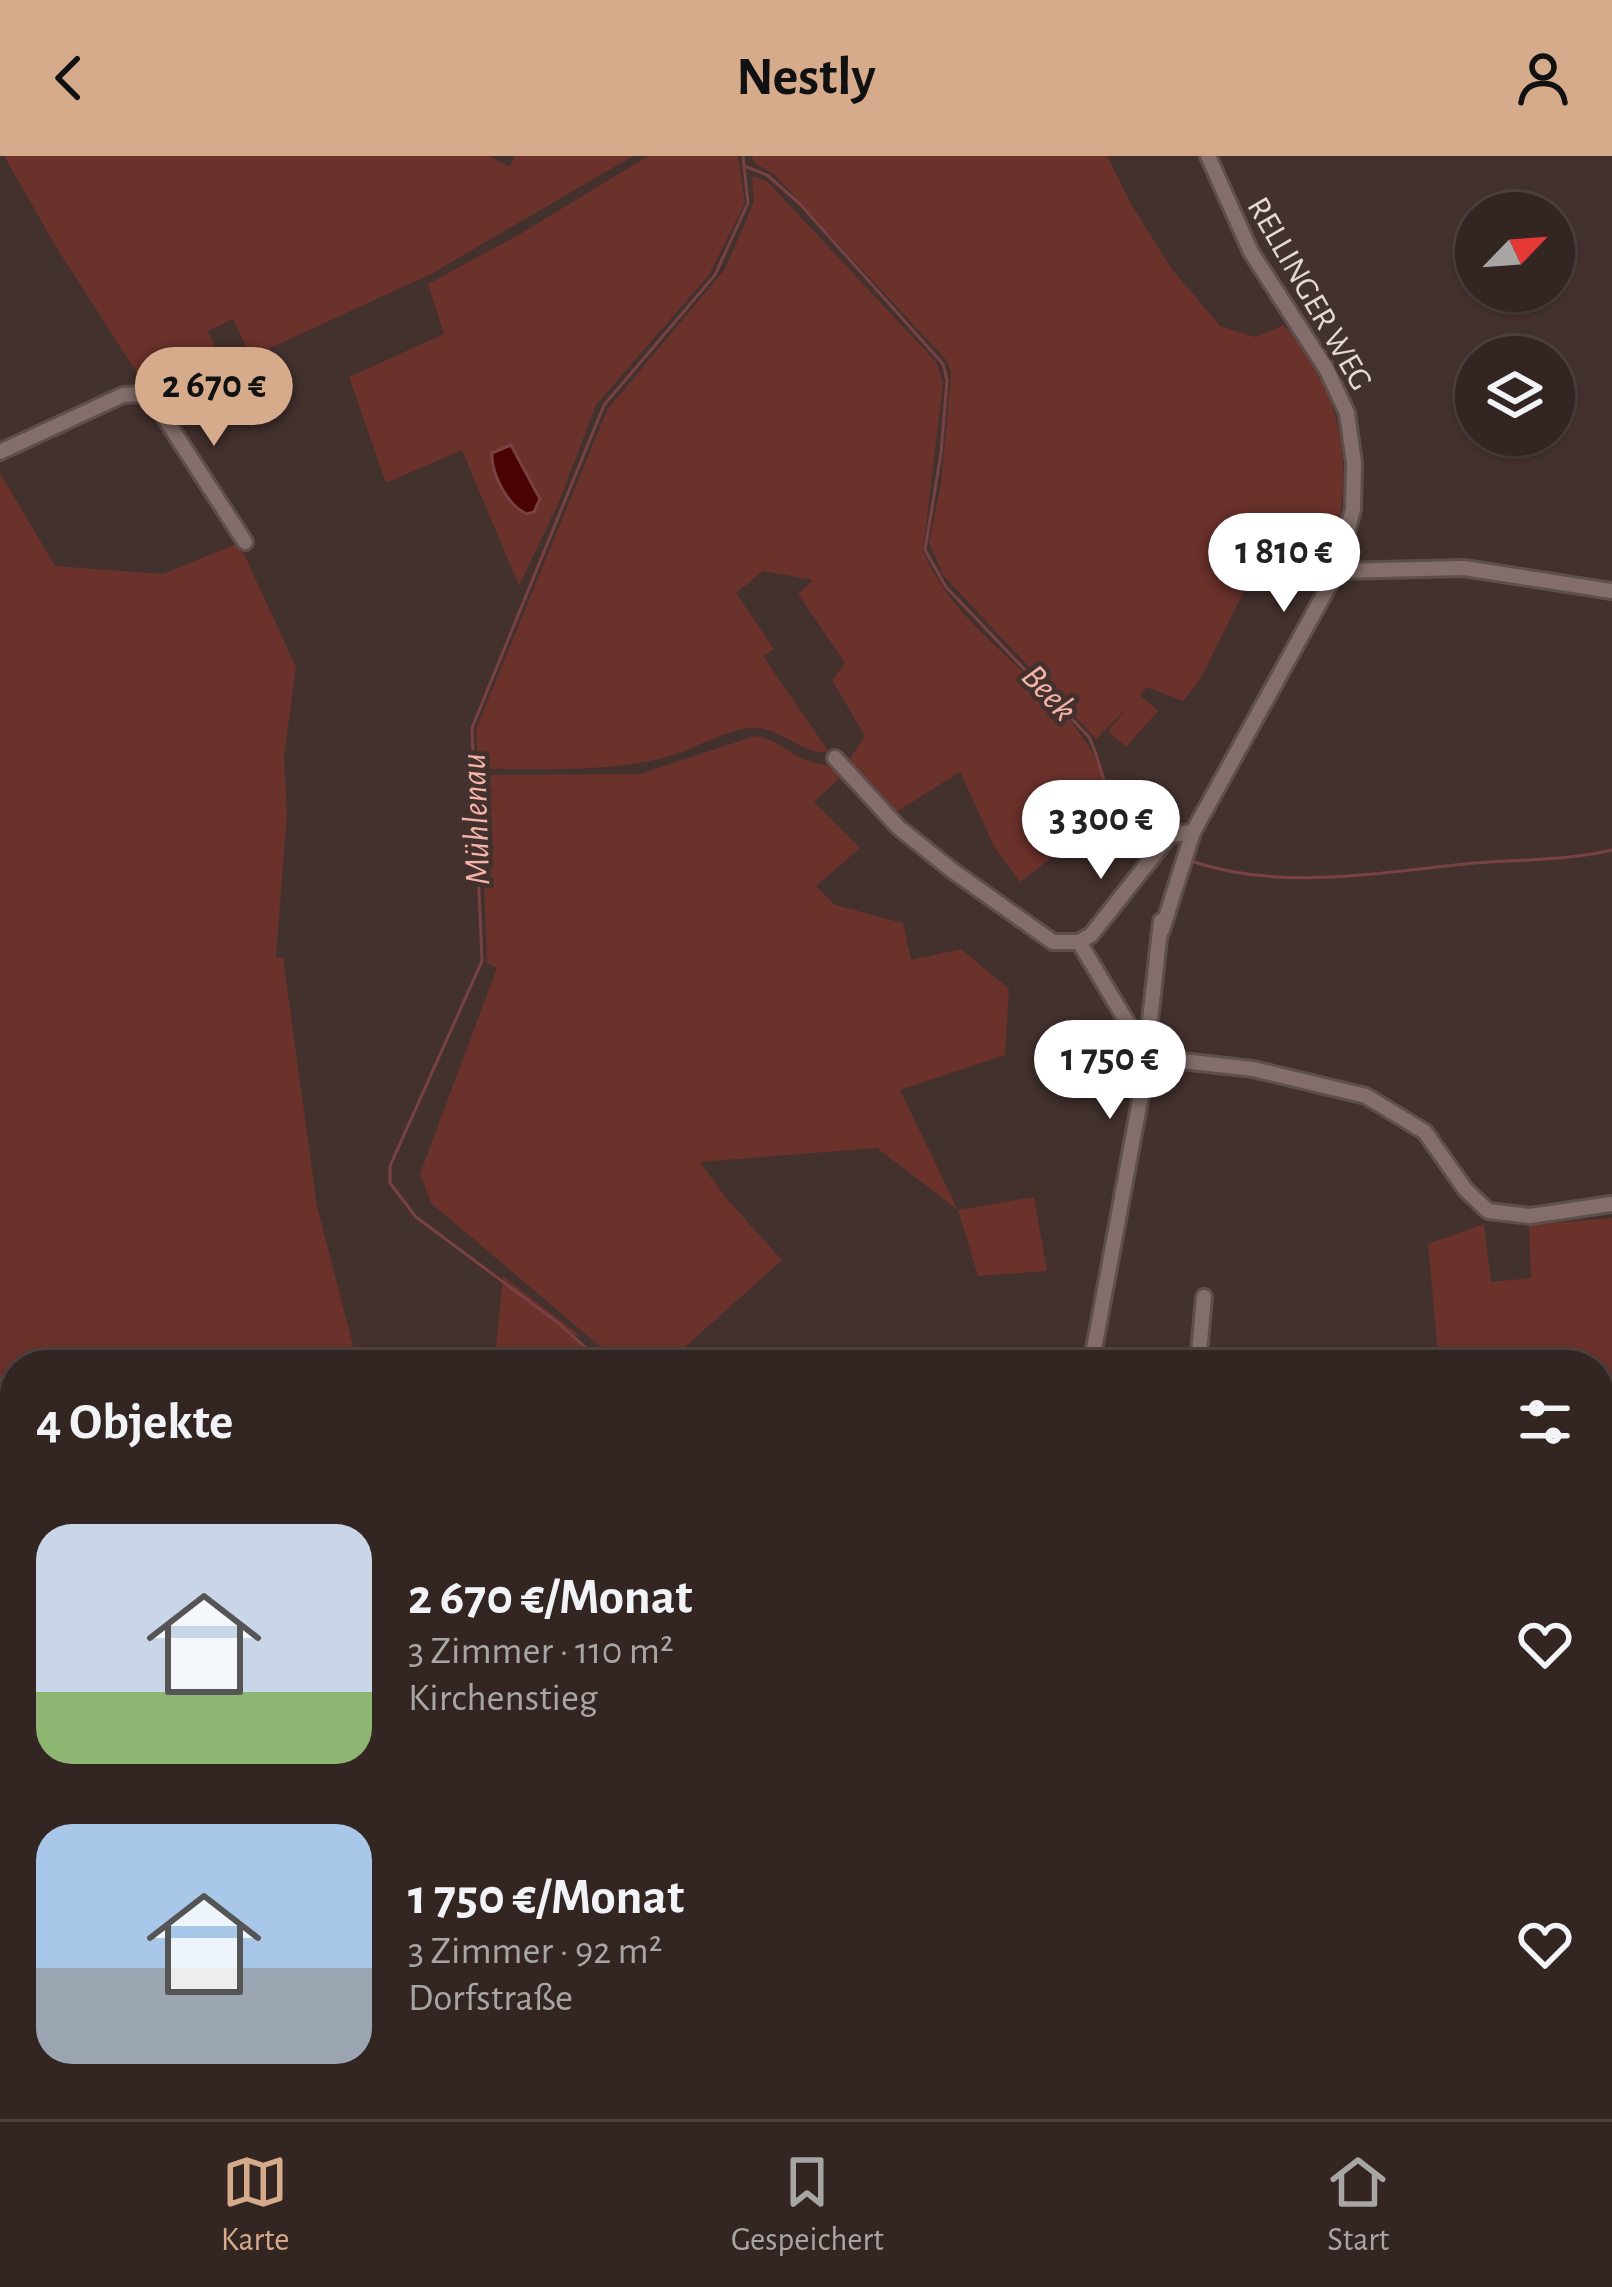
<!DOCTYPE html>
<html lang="de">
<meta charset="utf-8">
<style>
body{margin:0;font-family:"Alegreya Sans",sans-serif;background:#3d312f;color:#f1f3f6;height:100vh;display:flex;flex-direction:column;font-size:45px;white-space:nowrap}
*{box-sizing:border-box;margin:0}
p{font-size:39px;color:#a8a5a5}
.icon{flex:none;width:66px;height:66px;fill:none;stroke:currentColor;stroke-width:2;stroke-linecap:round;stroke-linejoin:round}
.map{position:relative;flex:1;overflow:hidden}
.panel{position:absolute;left:0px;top:1194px;width:1614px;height:771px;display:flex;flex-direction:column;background:#322522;border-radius:48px 48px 0 0;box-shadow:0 3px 9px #0004,0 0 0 3px #4d4240}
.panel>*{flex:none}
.needle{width:78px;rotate:65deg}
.controls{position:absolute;left:1455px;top:36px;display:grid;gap:24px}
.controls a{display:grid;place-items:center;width:120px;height:120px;border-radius:50%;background:#322522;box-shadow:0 3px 9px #0004,0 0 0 3px #4d4240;font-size:60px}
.price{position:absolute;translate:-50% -102px;padding:0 27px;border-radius:42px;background:#fff;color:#222;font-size:39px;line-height:78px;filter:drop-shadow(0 3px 6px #0008)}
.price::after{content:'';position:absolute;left:50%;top:72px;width:36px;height:27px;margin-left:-18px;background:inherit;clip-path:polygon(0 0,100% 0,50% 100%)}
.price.current{background:#d6ab8b;color:#111}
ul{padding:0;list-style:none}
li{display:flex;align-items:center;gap:36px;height:300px;padding:0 36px}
li span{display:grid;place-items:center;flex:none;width:336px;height:240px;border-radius:36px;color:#555}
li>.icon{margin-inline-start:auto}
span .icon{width:144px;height:144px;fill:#fffc;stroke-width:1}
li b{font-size:51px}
h2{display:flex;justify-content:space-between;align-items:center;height:144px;padding:0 36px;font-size:51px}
header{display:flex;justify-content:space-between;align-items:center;height:156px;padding:0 36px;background:#d6ab8b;color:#111;font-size:54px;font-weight:700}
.tabs{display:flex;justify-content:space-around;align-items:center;height:168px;border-top:3px solid #4d4240;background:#322522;font-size:33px;color:#a8a5a5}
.tabs a{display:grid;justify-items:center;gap:6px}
.tabs .current{color:#d6ab8b}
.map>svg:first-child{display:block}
</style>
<header><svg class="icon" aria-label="back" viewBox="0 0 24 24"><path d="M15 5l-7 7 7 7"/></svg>Nestly<svg class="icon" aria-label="person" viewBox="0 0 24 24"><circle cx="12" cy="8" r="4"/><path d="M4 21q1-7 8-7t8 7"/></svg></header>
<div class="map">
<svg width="1612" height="1963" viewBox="0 0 1612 1963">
<rect width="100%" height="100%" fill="#43312e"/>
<g fill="#6b312b" fill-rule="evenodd">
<path d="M4,0H489L510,11L514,0H633L431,118L251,201L233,163L208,175L225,214L167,242L151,239L58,94Z"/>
<path d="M648,0H738L745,47L709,119L596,249L559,346L519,430L462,294L386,327L349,221L444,178L428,128L522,77ZM510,289L526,312L514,352L491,308Z"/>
<path d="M752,0H1107L1130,46L1171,112L1220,170L1255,181L1284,169C1343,233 1356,314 1332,396L1269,384L1201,522L1183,545L1147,531L1140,539L1158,555L1126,591L1108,575L1129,550L1096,583L943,419L929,387L941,327L951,217L947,205L774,18L754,7Z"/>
<path d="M752,20L767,25L937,207L943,227L923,395C961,488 1077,533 1107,630L1054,700L1020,726L995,692L960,616L893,658L849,604L865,580L832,524L845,507L798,438L813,424L763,415L736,437L774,493L763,500L829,596C800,599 780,569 751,572C720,575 693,595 663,602C604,617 539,612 478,613L476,573L607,254L725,113L754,46Z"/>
<path d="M0,317L55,410L163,418L239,387L296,511L284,601L287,658L276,801L283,802L317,1050L358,1209H15V1252L0,1224Z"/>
<path d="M755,580C774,583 783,592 799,601C814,609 829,607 845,617L814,646L860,692L816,730L835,749L903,767L911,804L961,793L1009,833L1005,899L900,934L958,1054L1034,1041L1047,1115L978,1120L958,1054L877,992L700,1006L727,1043L782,1104L665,1209H622L431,1047L420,1018L497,812L487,807L480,619L640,618Z"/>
<path d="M1612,1062V1269L1599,1271V1209H1439L1428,1088L1484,1068L1491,1126L1531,1122L1529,1069Z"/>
<path d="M503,1120L579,1179L574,1181L604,1209H494Z"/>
<path d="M1605,1275L1612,1286V1299L1608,1302L1612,1308V1360L1599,1368V1279Z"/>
<path d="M15,1538V1884L0,1891V1544Z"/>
<path d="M78,1950H177L182,1963H70Z"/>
</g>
<path fill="#4b0202" stroke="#794242" stroke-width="3" d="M511,289L540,343L534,356L527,358C508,350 491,318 492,297Z"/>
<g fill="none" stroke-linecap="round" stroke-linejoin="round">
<g stroke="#794242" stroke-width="3">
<path d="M747,11L767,19L800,48L943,208L947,224L941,297L925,394L946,431L1089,581C1110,625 1103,670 1154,692"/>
<path d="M1191,705C1282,736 1382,716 1475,707C1521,703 1566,705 1612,694"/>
<path d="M605,1209L557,1166L416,1061L390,1027V1010L482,805L472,572L604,249L715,119L748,47L743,0"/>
<path d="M1081,1963L1082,1950"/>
</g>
<defs>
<g id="minor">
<path d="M0,296L123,239L142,238L159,253L245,386"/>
<path d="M1337,415L1464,412L1612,435"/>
<path d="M835,602L898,671L953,715L1053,786H1079L1133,876"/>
<path d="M1162,774L1193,676L1337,415L1353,353L1354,307L1347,257L1327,214L1251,96L1208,0"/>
<path d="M1079,786L1091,779L1170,679L1193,676"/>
<path d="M1146,901L1253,913L1366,940L1425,976L1465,1033L1488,1055L1530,1060L1612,1048"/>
<path d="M1091,1209L1143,928L1161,765"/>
<path d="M1198,1209L1204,1141"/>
<path d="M0,1232L15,1262"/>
<path d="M1599,1643L1612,1631"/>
<path d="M1599,1665L1612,1679"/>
<path d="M1599,1760L1612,1757"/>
<path d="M1330,1950L1331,1963"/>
<path d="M499,1963L507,1950"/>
<path d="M780,1963L782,1950"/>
</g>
<g id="major">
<path d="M1073,1209H1087"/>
<path d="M1599,1544L1612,1555"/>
<path d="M50,1963L57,1950"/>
</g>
</defs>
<use href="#minor" stroke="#5e4f4c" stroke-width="20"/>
<use href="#major" stroke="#5e4f4c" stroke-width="22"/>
<use href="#minor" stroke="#836e6b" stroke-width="14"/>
<use href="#major" stroke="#a8675f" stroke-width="16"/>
</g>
<g text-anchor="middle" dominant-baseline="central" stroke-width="10" stroke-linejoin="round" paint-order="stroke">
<g font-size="33" fill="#e5d9d7" stroke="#43312e">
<text transform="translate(1309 138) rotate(60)">RELLINGER WEG</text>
</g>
<g font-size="36" font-style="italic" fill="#f6b3a9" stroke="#43312e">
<text transform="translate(1049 537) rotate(47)">Beek</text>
<text transform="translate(476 663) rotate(-92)">Mühlenau</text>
</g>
</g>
</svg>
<div class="controls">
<a><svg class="needle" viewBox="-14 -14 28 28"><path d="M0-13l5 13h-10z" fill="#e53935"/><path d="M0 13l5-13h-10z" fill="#a8a5a5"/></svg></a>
<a><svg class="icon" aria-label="layers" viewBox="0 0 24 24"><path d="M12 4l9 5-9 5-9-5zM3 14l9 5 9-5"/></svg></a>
</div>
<b class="price current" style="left:214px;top:293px">2 670 €</b>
<b class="price" style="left:1284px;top:459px">1 810 €</b>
<b class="price" style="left:1101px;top:726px">3 300 €</b>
<b class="price" style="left:1110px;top:966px">1 750 €</b>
<section class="panel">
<h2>4 Objekte<svg class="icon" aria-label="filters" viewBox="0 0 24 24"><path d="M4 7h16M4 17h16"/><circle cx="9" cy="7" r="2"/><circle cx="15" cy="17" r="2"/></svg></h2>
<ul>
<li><span style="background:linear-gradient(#c9d6e8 70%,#8fb573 0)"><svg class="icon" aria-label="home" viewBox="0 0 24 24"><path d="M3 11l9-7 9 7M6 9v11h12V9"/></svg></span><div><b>2 670 €/Monat</b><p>3 Zimmer · 110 m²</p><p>Kirchenstieg</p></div><svg class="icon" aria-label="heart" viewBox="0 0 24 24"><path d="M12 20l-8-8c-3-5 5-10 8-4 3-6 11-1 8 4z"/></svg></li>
<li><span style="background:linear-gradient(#a9c7e8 60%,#9aa5b1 0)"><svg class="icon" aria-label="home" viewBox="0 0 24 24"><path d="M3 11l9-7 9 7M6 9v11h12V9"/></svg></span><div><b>1 750 €/Monat</b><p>3 Zimmer · 92 m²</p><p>Dorfstraße</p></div><svg class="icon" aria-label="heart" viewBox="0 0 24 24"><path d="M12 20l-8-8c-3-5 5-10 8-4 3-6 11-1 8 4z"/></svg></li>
</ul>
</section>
</div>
<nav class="tabs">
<a class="current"><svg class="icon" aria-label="map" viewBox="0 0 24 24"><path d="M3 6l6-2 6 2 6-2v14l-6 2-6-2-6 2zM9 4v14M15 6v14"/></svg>Karte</a>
<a><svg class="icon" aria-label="saved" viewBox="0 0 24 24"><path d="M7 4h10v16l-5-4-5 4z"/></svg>Gespeichert</a>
<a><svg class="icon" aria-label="home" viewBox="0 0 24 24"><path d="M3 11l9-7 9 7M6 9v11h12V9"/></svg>Start</a>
</nav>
